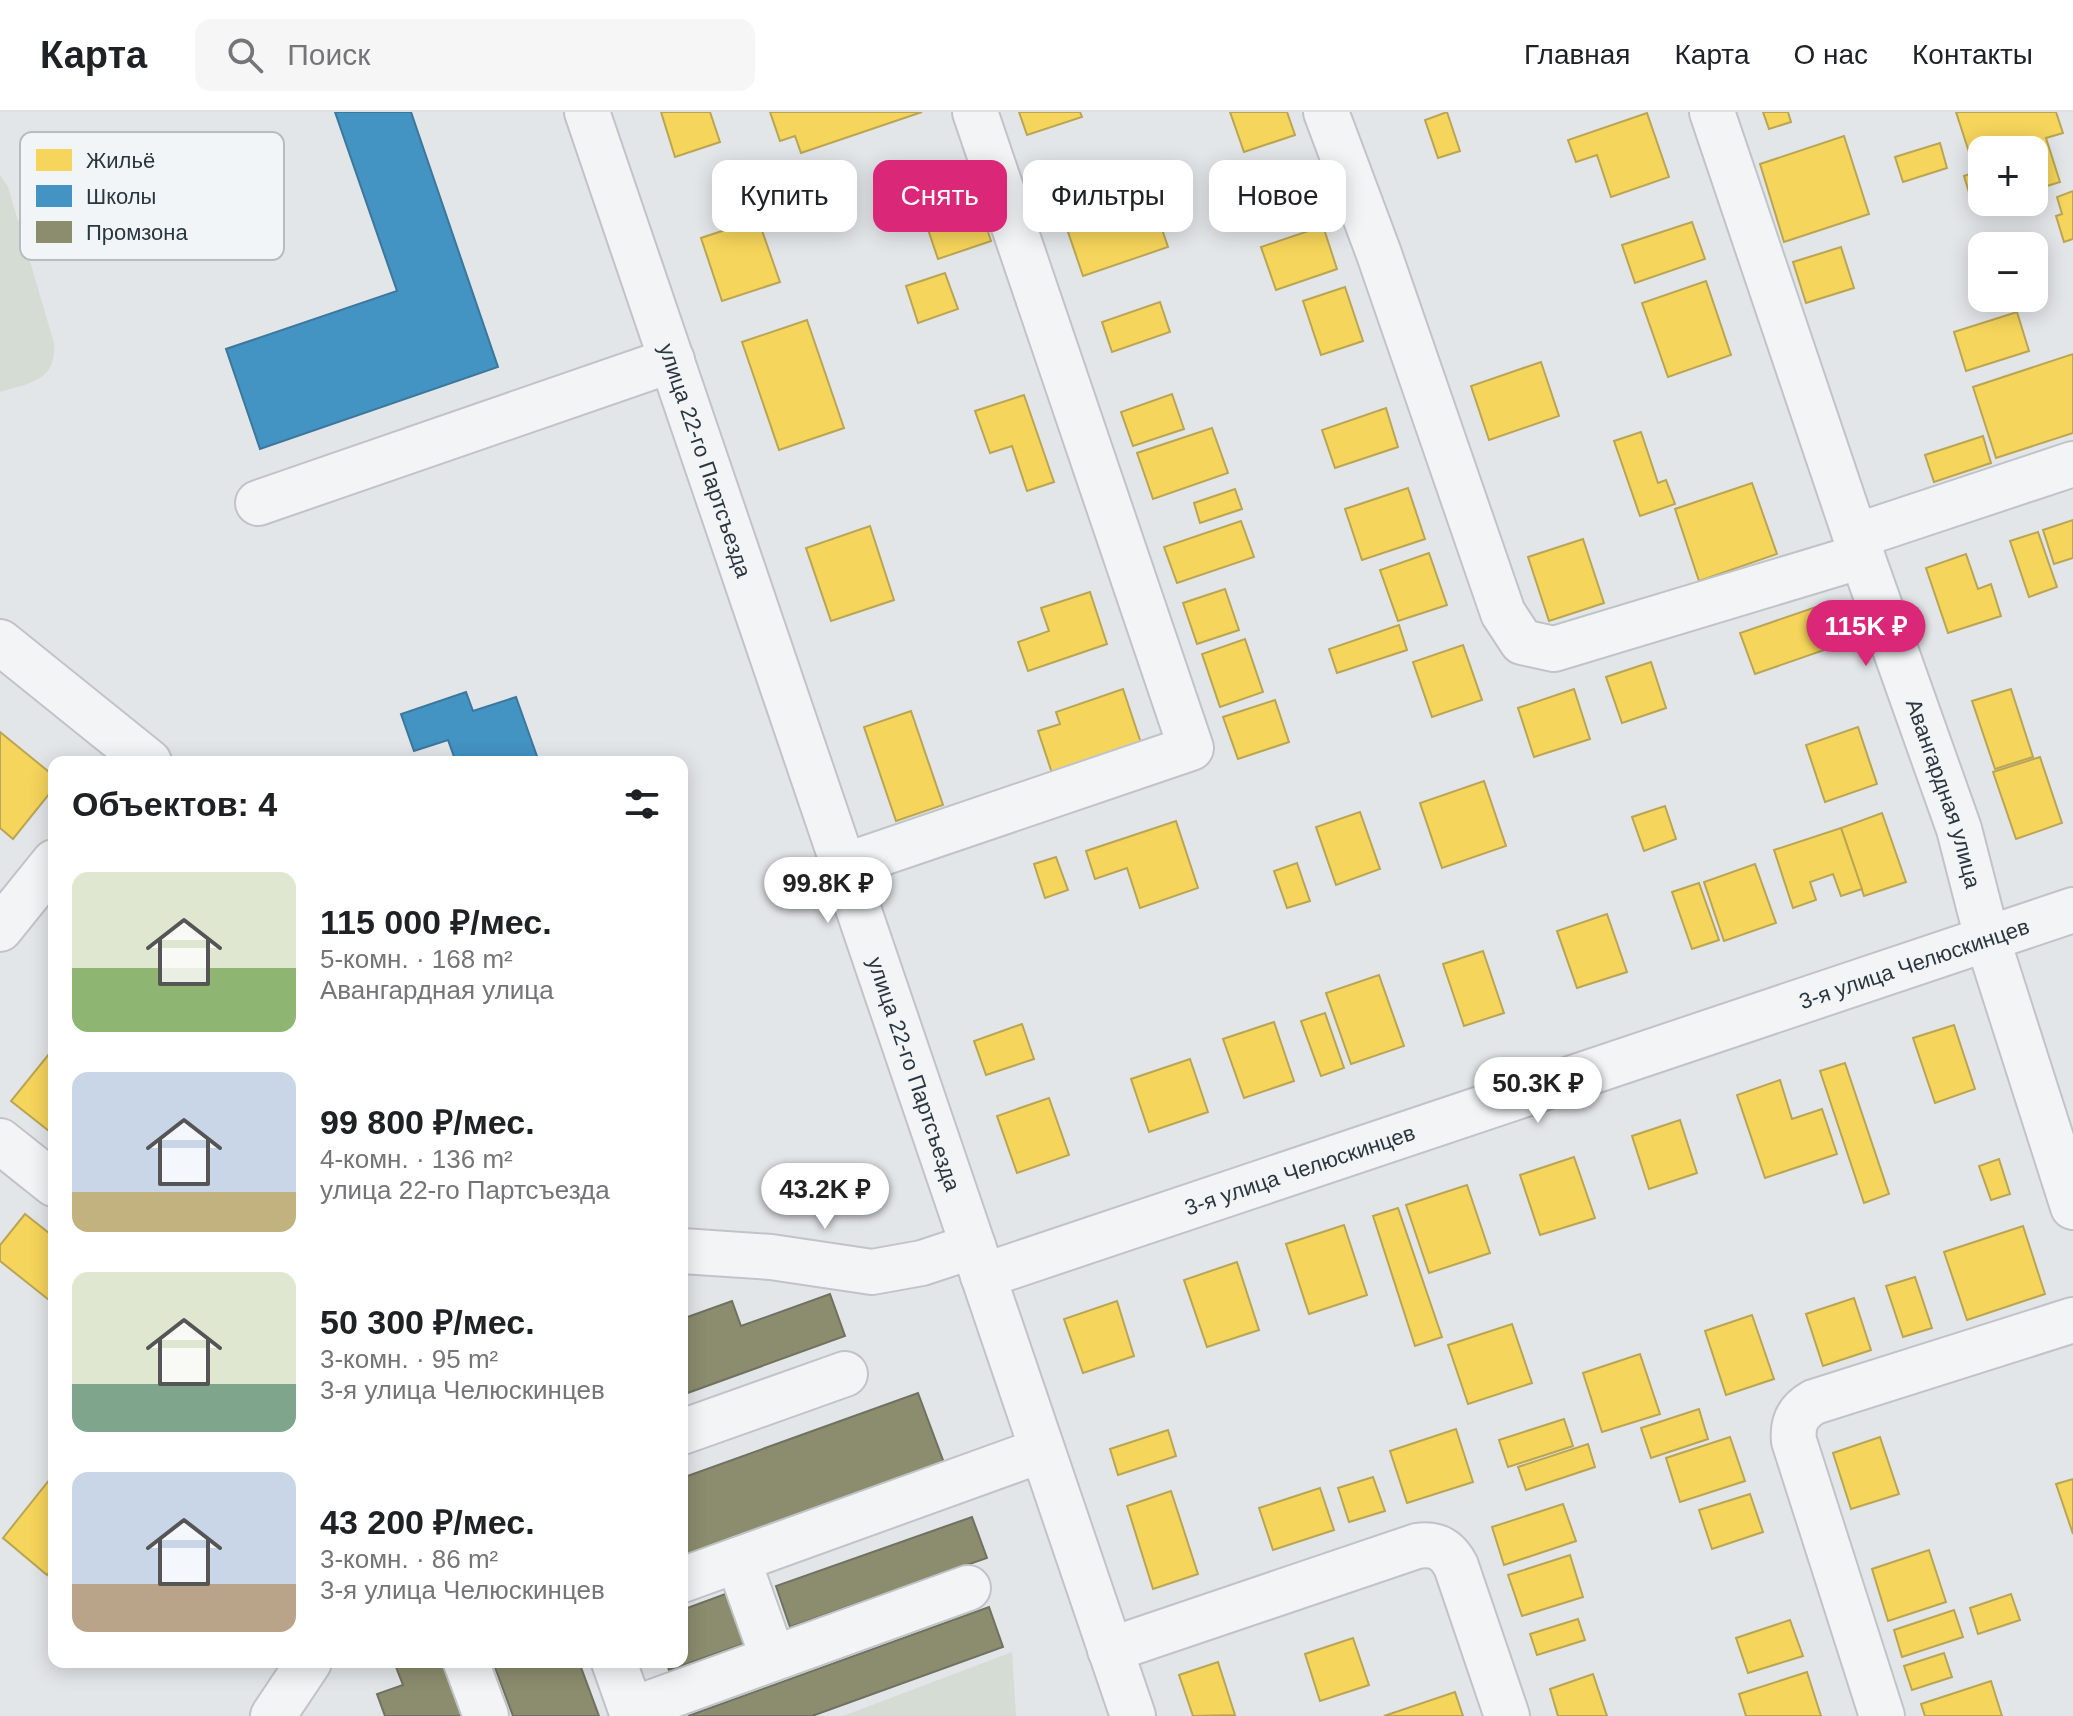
<!DOCTYPE html>
<html lang="ru">
<meta charset="utf-8">
<style>
body{margin:0;font-family:Helvetica,sans-serif;background:#f6f6f6;color:#202124;height:100vh;display:flex;flex-direction:column;font-size:30px;white-space:nowrap}
*{box-sizing:border-box;margin:0}
p{font-size:26px;color:#757577}
.icon{flex:none;width:44px;height:44px;fill:none;stroke:currentColor;stroke-width:2;stroke-linecap:round;stroke-linejoin:round}
.map{position:relative;flex:1;overflow:hidden}
.drawer{position:absolute;left:48px;top:644px;width:640px;height:912px;display:flex;flex-direction:column;background:#fff;border-radius:16px;box-shadow:0 4px 20px #0003}
.drawer>*{flex:none}
.hud{position:absolute;left:712px;top:48px;width:760px;height:72px;display:flex;gap:16px}
.tools{position:absolute;left:1968px;top:24px;display:grid;gap:16px}
.tools a{display:grid;place-items:center;width:80px;height:80px;border-radius:16px;background:#fff;box-shadow:0 4px 20px #0003;font-size:40px}
.price{position:absolute;translate:-50% -68px;padding:0 18px;border-radius:28px;background:#fff;color:#222;font-size:26px;line-height:52px;filter:drop-shadow(0 2px 4px #0008)}
.price::after{content:'';position:absolute;left:50%;top:48px;width:24px;height:18px;margin-left:-12px;background:inherit;clip-path:polygon(0 0,100% 0,50% 100%)}
.price.active{background:#db2777;color:#fff}
ul{padding:0;list-style:none}
li{display:flex;align-items:center;gap:24px;height:200px;padding:0 24px}
li span{display:grid;place-items:center;flex:none;width:224px;height:160px;border-radius:16px;color:#555}
li>.icon{margin-inline-start:auto}
span .icon{width:96px;height:96px;fill:#fffc;stroke-width:1}
li b{font-size:34px}
h2{display:flex;justify-content:space-between;align-items:center;height:96px;padding:0 24px;font-size:34px}
.tag{padding:0 28px;border-radius:16px;background:#fff;box-shadow:0 4px 20px #0003;font-size:28px;line-height:72px}
.tag.active{background:#db2777;color:#fff}
header{display:flex;align-items:center;gap:48px;box-sizing:border-box;height:112px;padding:0 40px;background:#fff;border-bottom:2px solid #e0e0e0}
header strong{font-size:38px}
nav{display:flex;gap:44px;margin-inline-start:auto;font-size:28px}
.search{width:560px;height:72px;background:#f6f6f6;display:flex;align-items:center;gap:20px;box-sizing:border-box;padding:0 28px;border-radius:16px;color:#757577;font-size:30px}
.map>svg:first-child{display:block}
</style>
<header>
<strong>Карта</strong>
<div class="search"><svg class="icon" aria-label="search" viewBox="0 0 24 24"><circle cx="10" cy="10" r="6"/><path d="M15 15l6 6"/></svg>Поиск</div>
<nav><a>Главная</a><a>Карта</a><a>О нас</a><a>Контакты</a></nav>
</header>
<div class="map">
<svg width="2073" height="1604" viewBox="0 0 2073 1604">
<rect width="100%" height="100%" fill="#e3e6e8"/>
<g fill="#d5dcd4">
<path d="M0,63L8,75L54,231C57,269 30,271 0,280Z"/>
<path d="M1012,1540L1016,1604H843Z"/>
</g>
<g fill="#f6d55c" stroke="#b9a554" stroke-width="2">
<path d="M661,0H710L720,30L675,45Z"/>
<path d="M770,0H922L801,41L795,24L780,29Z"/>
<path d="M1019,0H1080L1082,5L1027,23Z"/>
<path d="M1230,0H1287L1295,23L1244,40Z"/>
<path d="M1447,0L1460,39L1438,46L1425,8Z"/>
<path d="M1763,0H1788L1791,10L1769,17Z"/>
<path d="M1956,0H2056L2063,21L2046,26L2060,70L2034,78V38H1992L1991,33L1969,40Z"/>
<path d="M1647,1L1669,65L1611,85L1597,43L1576,50L1568,28Z"/>
<path d="M1844,24L1869,102L1784,130L1760,52Z"/>
<path d="M1940,31L1947,56L1903,70L1895,45Z"/>
<path d="M1982,58V90H1996L1974,97L1964,64Z"/>
<path d="M973,73L991,129L938,147L919,91Z"/>
<path d="M1313,78L1322,104L1285,117L1276,90Z"/>
<path d="M2073,79V127L2064,130L2056,104L2062,102L2057,85Z"/>
<path d="M1150,82L1168,135L1083,164L1065,111Z"/>
<path d="M758,107L780,170L722,189L701,126Z"/>
<path d="M1692,110L1705,147L1635,171L1622,133Z"/>
<path d="M1323,114L1337,157L1276,178L1261,135Z"/>
<path d="M1841,135L1854,176L1806,191L1793,150Z"/>
<path d="M945,161L958,197L918,211L906,174Z"/>
<path d="M1706,169L1731,243L1668,265L1642,191Z"/>
<path d="M1345,175L1363,229L1321,243L1303,189Z"/>
<path d="M1160,190L1170,220L1112,240L1102,210Z"/>
<path d="M2017,200L2029,239L1966,259L1954,220Z"/>
<path d="M807,208L844,316L779,338L742,230Z"/>
<path d="M2073,242V321L1996,346L1973,275Z"/>
<path d="M1541,250L1559,304L1489,328L1471,274Z"/>
<path d="M1172,282L1184,317L1133,334L1121,300Z"/>
<path d="M1024,283L1054,370L1027,379L1012,334L990,341L975,299Z"/>
<path d="M1386,296L1398,335L1335,356L1322,318Z"/>
<path d="M1212,316L1228,361L1153,387L1137,341Z"/>
<path d="M1641,320L1658,371L1666,368L1675,392L1640,404L1614,329Z"/>
<path d="M1983,324L1991,351L1934,370L1925,343Z"/>
<path d="M1752,371L1777,442L1699,469L1675,397Z"/>
<path d="M1408,376L1425,427L1362,448L1345,397Z"/>
<path d="M1235,377L1242,397L1200,411L1194,391Z"/>
<path d="M2073,408V446L2054,452L2043,418Z"/>
<path d="M1241,409L1254,445L1177,471L1164,435Z"/>
<path d="M870,414L894,488L831,509L806,436Z"/>
<path d="M2038,420L2057,475L2029,485L2010,429Z"/>
<path d="M1583,427L1604,491L1549,509L1528,445Z"/>
<path d="M1429,441L1447,493L1398,509L1380,458Z"/>
<path d="M1966,442L1978,477L1991,472L2001,504L1948,521L1926,456Z"/>
<path d="M1225,477L1239,518L1197,532L1183,491Z"/>
<path d="M1090,480L1107,532L1028,559L1018,530L1049,519L1041,496Z"/>
<path d="M1819,494L1833,535L1755,562L1740,521Z"/>
<path d="M1399,513L1407,538L1337,561L1329,537Z"/>
<path d="M1245,527L1263,580L1220,595L1202,542Z"/>
<path d="M1463,533L1482,588L1432,605L1413,550Z"/>
<path d="M1651,550L1666,596L1622,611L1606,565Z"/>
<path d="M1123,577L1141,631L1052,661L1038,619L1060,612L1056,600Z"/>
<path d="M1574,577L1590,627L1534,645L1518,596Z"/>
<path d="M2011,577L2033,645L1995,657L1972,589Z"/>
<path d="M1275,588L1289,630L1238,647L1223,605Z"/>
<path d="M911,599L943,693L896,709L864,615Z"/>
<path d="M1858,615L1877,672L1825,690L1806,633Z"/>
<path d="M0,620L54,664V676L13,727L0,716Z"/>
<path d="M2040,645L2062,711L2016,727L1993,660Z"/>
<path d="M1484,669L1506,734L1442,756L1420,691Z"/>
<path d="M1665,694L1676,727L1644,739L1632,705Z"/>
<path d="M1360,700L1380,757L1336,773L1316,715Z"/>
<path d="M1882,701L1906,770L1864,784L1841,716Z"/>
<path d="M1176,709L1198,776L1140,796L1127,756L1095,767L1086,739Z"/>
<path d="M1841,716L1862,777L1841,784L1833,762L1810,770L1816,788L1793,796L1774,738Z"/>
<path d="M1056,745L1068,778L1045,786L1034,752Z"/>
<path d="M1297,751L1310,789L1287,796L1274,759Z"/>
<path d="M1755,752L1776,811L1724,829L1704,770Z"/>
<path d="M1699,771L1719,828L1692,837L1672,780Z"/>
<path d="M1607,802L1627,860L1577,876L1557,819Z"/>
<path d="M1483,839L1504,901L1464,914L1443,852Z"/>
<path d="M1379,863L1404,934L1351,952L1326,881Z"/>
<path d="M1325,901L1344,956L1321,964L1301,909Z"/>
<path d="M1274,910L1294,969L1244,986L1223,927Z"/>
<path d="M1022,912L1034,947L986,963L974,929Z"/>
<path d="M1954,913L1975,977L1935,991L1913,926Z"/>
<path d="M49,942L54,947V1023L11,989Z"/>
<path d="M1190,947L1208,1000L1149,1020L1131,967Z"/>
<path d="M1845,951L1889,1082L1864,1091L1820,959Z"/>
<path d="M1780,968L1792,1007L1822,997L1837,1042L1765,1066L1737,983Z"/>
<path d="M1049,986L1069,1043L1017,1061L997,1004Z"/>
<path d="M1680,1008L1697,1061L1649,1077L1632,1024Z"/>
<path d="M1574,1045L1595,1106L1540,1123L1520,1063Z"/>
<path d="M1999,1047L2010,1082L1991,1088L1979,1054Z"/>
<path d="M1467,1073L1490,1141L1429,1161L1406,1093Z"/>
<path d="M1398,1096L1442,1225L1415,1234L1373,1104Z"/>
<path d="M25,1102L54,1125V1192L0,1149V1133Z"/>
<path d="M1344,1113L1367,1183L1309,1202L1286,1132Z"/>
<path d="M2023,1114L2045,1182L1967,1208L1944,1140Z"/>
<path d="M1237,1150L1259,1218L1207,1235L1184,1168Z"/>
<path d="M1915,1165L1932,1216L1903,1225L1886,1174Z"/>
<path d="M1854,1186L1871,1238L1823,1254L1806,1202Z"/>
<path d="M1117,1189L1134,1244L1083,1261L1064,1207Z"/>
<path d="M1752,1203L1774,1267L1726,1283L1705,1219Z"/>
<path d="M1512,1212L1532,1271L1468,1292L1448,1233Z"/>
<path d="M1640,1242L1660,1302L1602,1320L1583,1261Z"/>
<path d="M1699,1297L1708,1327L1651,1346L1641,1316Z"/>
<path d="M1564,1307L1573,1334L1508,1355L1499,1328Z"/>
<path d="M1456,1317L1473,1370L1407,1391L1390,1339Z"/>
<path d="M1168,1318L1176,1344L1118,1363L1110,1337Z"/>
<path d="M1730,1325L1745,1369L1680,1390L1666,1346Z"/>
<path d="M1880,1325L1899,1382L1851,1397L1833,1341Z"/>
<path d="M1588,1332L1595,1355L1526,1378L1518,1355Z"/>
<path d="M54,1362V1454L47,1463L3,1426Z"/>
<path d="M1373,1365L1385,1399L1349,1410L1338,1376Z"/>
<path d="M2073,1367V1422L2056,1372Z"/>
<path d="M1320,1376L1334,1418L1273,1438L1259,1396Z"/>
<path d="M1171,1379L1198,1462L1153,1477L1127,1394Z"/>
<path d="M1750,1382L1763,1420L1712,1437L1699,1398Z"/>
<path d="M1563,1392L1576,1429L1504,1453L1492,1415Z"/>
<path d="M1929,1438L1946,1490L1888,1509L1872,1457Z"/>
<path d="M1570,1443L1583,1485L1522,1504L1508,1463Z"/>
<path d="M2011,1482L2020,1508L1978,1522L1970,1496Z"/>
<path d="M1954,1498L1963,1525L1902,1545L1894,1518Z"/>
<path d="M1578,1507L1585,1528L1537,1543L1530,1522Z"/>
<path d="M1790,1508L1803,1544L1748,1561L1736,1526Z"/>
<path d="M1353,1526L1369,1573L1320,1589L1305,1542Z"/>
<path d="M1944,1541L1952,1565L1912,1578L1904,1554Z"/>
<path d="M1218,1550L1235,1603L1193,1604L1179,1563Z"/>
<path d="M1807,1560L1821,1604H1746L1739,1582Z"/>
<path d="M1593,1562L1607,1604H1558L1550,1577Z"/>
<path d="M1991,1569L2002,1604H1925L1921,1592Z"/>
<path d="M1455,1580L1463,1604H1384Z"/>
</g>
<g fill="#4393c3" stroke="#3c779c" stroke-width="2">
<path d="M335,0H411L498,255L260,337L226,237L397,179Z"/>
<path d="M466,580L473,599L516,585L539,650H456L448,628L414,639L401,602Z"/>
</g>
<g fill="#8c8c6e" stroke="#6f7260" stroke-width="2">
<path d="M830,1182L845,1224L682,1283V1207L732,1189L741,1214Z"/>
<path d="M918,1281L944,1351L682,1446V1366Z"/>
<path d="M972,1405L987,1446L790,1515L776,1474Z"/>
<path d="M728,1481L746,1531L669,1558L666,1550H682V1498Z"/>
<path d="M989,1495L1003,1535L812,1604H688Z"/>
<path d="M394,1550H446L466,1604H385L377,1582L403,1573Z"/>
<path d="M493,1550H579L599,1604H513Z"/>
</g>
<g fill="none" stroke-linecap="round" stroke-linejoin="round">
<defs>
<g id="minor">
<path id="s1" d="M587,0L1133,1604"/>
<path d="M1326,0L1379,142L1503,501L1522,530L1554,537L1862,444"/>
<path id="s2" d="M1712,0L1862,444L1959,717L1987,826L2073,1095"/>
<path d="M258,391L672,248"/>
<path d="M1856,424L2073,352"/>
<path d="M0,530L149,650"/>
<path d="M844,754L1191,636L975,0"/>
<path d="M0,817L54,750"/>
<path d="M0,1029L54,1072"/>
<path d="M682,1139L771,1145L872,1160L922,1151L973,1134"/>
<path id="s3" d="M983,1164L2073,798"/>
<path d="M682,1320L845,1262"/>
<path d="M738,1448L773,1546"/>
<path d="M682,1468L1042,1338"/>
<path d="M1110,1538L1417,1434C1436,1431 1447,1437 1456,1454L1507,1604"/>
<path d="M466,1550L486,1604"/>
<path d="M614,1550L631,1598L968,1476"/>
<path d="M273,1604L309,1550"/>
<path d="M1882,1604L1794,1329C1792,1310 1798,1299 1814,1290L2073,1208"/>
</g>
</defs>
<use href="#minor" stroke="#c1c4c6" stroke-width="48"/>
<use href="#minor" stroke="#f2f4f5" stroke-width="44"/>
</g>
<g text-anchor="middle" dominant-baseline="central" stroke-width="8" stroke-linejoin="round" paint-order="stroke">
<g font-size="22" fill="#2a3641" stroke="#f1f5f7">
<text stroke="none"><textPath href="#s1" startOffset="368">улица 22-го Партсъезда</textPath></text>
<text stroke="none"><textPath href="#s2" startOffset="720">Авангардная улица</textPath></text>
<text stroke="none"><textPath href="#s3" startOffset="982">3-я улица Челюскинцев</textPath></text>
<text stroke="none"><textPath href="#s1" startOffset="1016">улица 22-го Партсъезда</textPath></text>
<text stroke="none"><textPath href="#s3" startOffset="334">3-я улица Челюскинцев</textPath></text>
</g>
</g>
<rect x="20" y="20" width="264" height="128" rx="12" fill="#f1f5f7" stroke="#b5bcc0" stroke-width="2"/>
<rect x="36" y="37" width="36" height="22" fill="#f6d55c"/>
<rect x="36" y="73" width="36" height="22" fill="#4393c3"/>
<rect x="36" y="109" width="36" height="22" fill="#8c8c6e"/>
<g font-size="22" fill="#2a3641">
<text x="86" y="56">Жильё</text>
<text x="86" y="92">Школы</text>
<text x="86" y="128">Промзона</text>
</g>
</svg>
<div class="tools">
<a>+</a>
<a>−</a>
</div>
<b class="price active" style="left:1866px;top:556px">115K ₽</b>
<b class="price" style="left:828px;top:813px">99.8K ₽</b>
<b class="price" style="left:1538px;top:1013px">50.3K ₽</b>
<b class="price" style="left:825px;top:1119px">43.2K ₽</b>
<div class="hud">
<a class="tag">Купить</a>
<a class="tag active">Снять</a>
<a class="tag">Фильтры</a>
<a class="tag">Новое</a>
</div>
<section class="drawer">
<h2>Объектов: 4<svg class="icon" aria-label="filters" viewBox="0 0 24 24"><path d="M4 7h16M4 17h16"/><circle cx="9" cy="7" r="2"/><circle cx="15" cy="17" r="2"/></svg></h2>
<ul>
<li><span style="background:linear-gradient(#dfe7d0 60%,#8fb573 0)"><svg class="icon" aria-label="home" viewBox="0 0 24 24"><path d="M3 11l9-7 9 7M6 9v11h12V9"/></svg></span><div><b>115 000 ₽/мес.</b><p>5-комн. · 168 m²</p><p>Авангардная улица</p></div></li>
<li><span style="background:linear-gradient(#c9d6e8 75%,#c2b280 0)"><svg class="icon" aria-label="home" viewBox="0 0 24 24"><path d="M3 11l9-7 9 7M6 9v11h12V9"/></svg></span><div><b>99 800 ₽/мес.</b><p>4-комн. · 136 m²</p><p>улица 22-го Партсъезда</p></div></li>
<li><span style="background:linear-gradient(#dfe7d0 70%,#7fa58c 0)"><svg class="icon" aria-label="home" viewBox="0 0 24 24"><path d="M3 11l9-7 9 7M6 9v11h12V9"/></svg></span><div><b>50 300 ₽/мес.</b><p>3-комн. · 95 m²</p><p>3-я улица Челюскинцев</p></div></li>
<li><span style="background:linear-gradient(#c9d6e8 70%,#b9a48a 0)"><svg class="icon" aria-label="home" viewBox="0 0 24 24"><path d="M3 11l9-7 9 7M6 9v11h12V9"/></svg></span><div><b>43 200 ₽/мес.</b><p>3-комн. · 86 m²</p><p>3-я улица Челюскинцев</p></div></li>
</ul>
</section>
</div>
